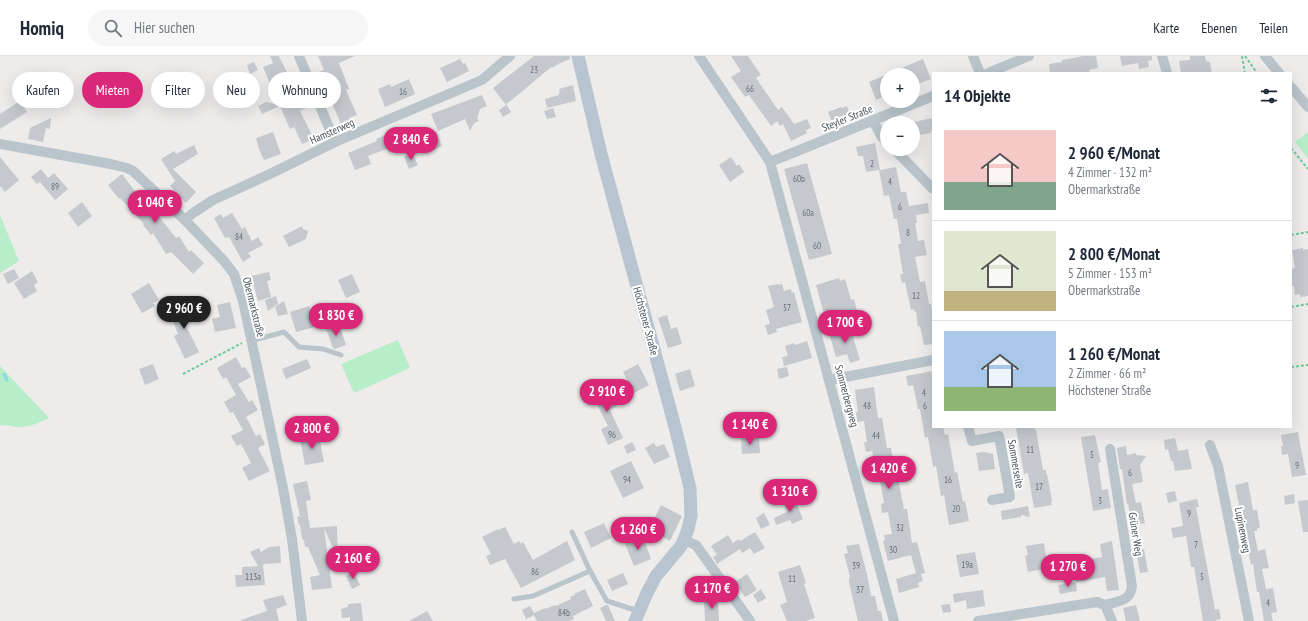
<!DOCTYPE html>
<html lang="de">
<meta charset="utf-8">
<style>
body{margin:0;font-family:"PT Sans Narrow",sans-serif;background:#f6f6f7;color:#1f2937;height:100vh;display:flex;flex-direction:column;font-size:15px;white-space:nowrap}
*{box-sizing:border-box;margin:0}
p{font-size:13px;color:#747a83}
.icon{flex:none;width:22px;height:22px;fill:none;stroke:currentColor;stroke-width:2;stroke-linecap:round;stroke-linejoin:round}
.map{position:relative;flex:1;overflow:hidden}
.panel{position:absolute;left:932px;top:16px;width:360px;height:356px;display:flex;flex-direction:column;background:#fff;border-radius:0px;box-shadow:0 4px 16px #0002}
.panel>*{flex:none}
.banner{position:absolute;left:12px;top:16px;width:380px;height:36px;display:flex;gap:8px}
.fabs{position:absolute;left:880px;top:12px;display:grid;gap:8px}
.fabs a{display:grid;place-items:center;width:40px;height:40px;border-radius:50%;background:#fff;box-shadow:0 4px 16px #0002;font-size:20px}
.price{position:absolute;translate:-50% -34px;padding:0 9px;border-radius:14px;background:#db2777;color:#fff;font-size:13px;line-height:26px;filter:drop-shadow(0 1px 2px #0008)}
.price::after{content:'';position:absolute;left:50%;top:24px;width:12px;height:9px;margin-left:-6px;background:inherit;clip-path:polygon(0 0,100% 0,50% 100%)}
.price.on{background:#222;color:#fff}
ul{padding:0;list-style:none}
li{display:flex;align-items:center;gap:12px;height:100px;padding:0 12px}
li+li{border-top:1px solid #e0e1e3}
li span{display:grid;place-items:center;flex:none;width:112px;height:80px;border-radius:0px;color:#555}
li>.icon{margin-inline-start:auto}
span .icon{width:48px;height:48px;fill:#fffc;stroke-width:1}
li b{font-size:17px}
h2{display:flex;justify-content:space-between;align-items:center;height:48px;padding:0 12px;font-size:17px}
.tag{padding:0 14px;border-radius:18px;background:#fff;box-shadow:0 4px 16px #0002;font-size:14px;line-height:36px}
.tag.on{background:#db2777;color:#fff}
header{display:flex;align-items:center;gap:24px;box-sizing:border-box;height:56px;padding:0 20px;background:#fff;border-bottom:1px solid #e0e1e3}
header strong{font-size:19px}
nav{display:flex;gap:22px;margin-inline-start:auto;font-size:14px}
.search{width:280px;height:36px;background:#f6f6f7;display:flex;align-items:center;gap:10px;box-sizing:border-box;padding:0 14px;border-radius:22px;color:#747a83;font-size:15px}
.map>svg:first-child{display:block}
</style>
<header>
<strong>Homiq</strong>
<div class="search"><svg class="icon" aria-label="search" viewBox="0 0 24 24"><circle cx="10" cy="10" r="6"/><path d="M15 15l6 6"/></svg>Hier suchen</div>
<nav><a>Karte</a><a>Ebenen</a><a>Teilen</a></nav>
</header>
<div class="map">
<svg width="1308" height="565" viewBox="0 0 1308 565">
<rect width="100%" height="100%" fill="#eeebeb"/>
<g fill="#b7eec9">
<path d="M1308,76V103L1295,86Z"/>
<path d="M0,159L19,205L0,217Z"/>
<path d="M398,284L410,312L354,337L341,308Z"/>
<path d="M0,310L49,362C39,367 29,371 19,371C12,371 6,367 0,370Z"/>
</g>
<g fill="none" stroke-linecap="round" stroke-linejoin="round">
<path stroke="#84ddeb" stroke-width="3" d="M4,318L7,324"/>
</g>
<g fill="#c5c9ce">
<path d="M270,0H279L297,38L299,36L306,52L300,55L314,83L302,88L294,71L290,73L280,50L262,58L258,50L266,46L279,49L263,11L273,7Z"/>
<path d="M318,0H355L339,7L349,33L346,34L357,59L349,62L351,66L343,70L340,66L319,16L324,14Z"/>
<path d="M534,0H570V3L558,8L552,12L551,11L518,39L506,48L511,56L503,61L499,54L506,49L493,32Z"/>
<path d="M731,0H748L761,19L756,22L778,54L782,51L794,68L807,63L811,72L806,74L807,77L791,85L783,68L780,70L777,65L771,70L749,39L745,41L731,21L741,15Z"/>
<path d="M1083,0H1096L1098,12L1089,14L1090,17H1050L1049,8L1062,6V4Z"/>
<path d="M1120,0H1152V4L1148,5L1149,11L1139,13L1138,7L1122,10Z"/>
<path d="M1190,0H1205L1206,5L1210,6L1212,17H1181L1179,5L1190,4Z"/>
<path d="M460,3L463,8L465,7L469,15L447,26L440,12Z"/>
<path d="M923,3L931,23L913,30V19H887V39L876,44L869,26Z"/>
<path d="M254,6L258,14L250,18L247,9Z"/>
<path d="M409,23L415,38L385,51L378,33L390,28L391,31Z"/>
<path d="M573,29L576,45L547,52L545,43L559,39V37H560L559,33Z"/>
<path d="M482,39L487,50L480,53L477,62L479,65L474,67L470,75L465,63L438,75L431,58Z"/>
<path d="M20,45L27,56L0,73V58Z"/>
<path d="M847,50L850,58L845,60L846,61L832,67L828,56L841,51L842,52Z"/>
<path d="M553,52L556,61L547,63L544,55Z"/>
<path d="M51,62L50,73L46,72L43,86L28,83L30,72Z"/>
<path d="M933,62V75H931V77L913,80V66Z"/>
<path d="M398,72L404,86L368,100L371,108L355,114L348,97L377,85L376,83L386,79L385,78Z"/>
<path d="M436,75L442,90L434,94L427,79Z"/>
<path d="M273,76L281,98L264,104L259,93L256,82Z"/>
<path d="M875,87L880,114L896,111L901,136H906L909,150L928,147L929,157L916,159L917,167H915L918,185L924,184L927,199L915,201L920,226L925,225L929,248H931L933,258V288L924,289L920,270L918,271L916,255L914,256V253L911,254L905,226L902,227L900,218H903L898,188H901L897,163H894L889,139L884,140L879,114L866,116L863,100H858L856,91Z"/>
<path d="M194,89L198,98L173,113L196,136L186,147L170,130L175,125L161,103L174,95L176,98Z"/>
<path d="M412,97L418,109L409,113L404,101Z"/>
<path d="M0,101L19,124L5,136L0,130Z"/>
<path d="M731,101L737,110L739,108L744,116L730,126L719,109Z"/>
<path d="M807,107L832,198L809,204L784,113Z"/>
<path d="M41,113L48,122L54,117L68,133L55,144L40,126L37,128L31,121Z"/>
<path d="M122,118L140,142L142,141L157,158L176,182L179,180L189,196L191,194L204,207L193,218L171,196L166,198L153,177L151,179L143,169L144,168L120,142L119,143L108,129Z"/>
<path d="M82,146L92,160L78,171L68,157Z"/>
<path d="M232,157L242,173L245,171L252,185L258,181L263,189L248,197L251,201L243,206L229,181L225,182L214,162L221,158L223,162Z"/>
<path d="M302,170L303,173L308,175L306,183L289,191L283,180Z"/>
<path d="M1303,192V194L1308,193V240L1300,241V238L1295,239L1294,230H1291V213L1295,212L1292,194Z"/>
<path d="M14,213L19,222L8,228L3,218Z"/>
<path d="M32,215L38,226L34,229L37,235L24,243L14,227Z"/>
<path d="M269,216L271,224L267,225L271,241L258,245L251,220Z"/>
<path d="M352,218L360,236L346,242L338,224Z"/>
<path d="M839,222L840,225L845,223L851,244L854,243L860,267L850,270L846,255L825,261L816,229Z"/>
<path d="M149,227L159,244L153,247L155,250L142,257L131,238Z"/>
<path d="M778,228L779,229L782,228L784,235L791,233L792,237L794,236L802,266L776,273L777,276L768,279L765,269L770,268L766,254L774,251L768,230Z"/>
<path d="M276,240L278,248L268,255L265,244Z"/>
<path d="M186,245L194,264L185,268L199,296L185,303L174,280L178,278L170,258L177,255L174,250Z"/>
<path d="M284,245L288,258L278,260L275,251Z"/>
<path d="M230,246L236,272L215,276L212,263L220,261L217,249Z"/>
<path d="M309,250L315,271L296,276L290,256Z"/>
<path d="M667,259L671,273L677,271L682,288L668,292L658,262Z"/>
<path d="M339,268L346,289L335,293L333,292L326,273Z"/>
<path d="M850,271L860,304L850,307L847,298L836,301L829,277Z"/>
<path d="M807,285L812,302L784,310L782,301L788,300L785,290L794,287L795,289Z"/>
<path d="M236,301L242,312L245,311L251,321L238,328L249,346L252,344L258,354L246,361L256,380L260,378L265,388L258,392L270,415L249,425L242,412L251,407L241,388L237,390L231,380L243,374L233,356L230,357L224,346L236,339L226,321L223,323L217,312Z"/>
<path d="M307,303L311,312L286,323L282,313Z"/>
<path d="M153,308L159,323L145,329L139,313Z"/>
<path d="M638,308L649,329L634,337L623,316Z"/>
<path d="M787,311L789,320L779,323L777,313Z"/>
<path d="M690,313L695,330L680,335L675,318Z"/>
<path d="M933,315V371H943L945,379L948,378L955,417L957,416L963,446L965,445L969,465L949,469L944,439L941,440L936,410L933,411L928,381L925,382L920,353H918L913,329L908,330L906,320Z"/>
<path d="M606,327L617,350L610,354L623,382L608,389L601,373L608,370L590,335Z"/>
<path d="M874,331L878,362H882L887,392H891L896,423L898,422L904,453H907L912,487L917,486L925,517L921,518L923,525L918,527L919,531L899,537L896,523L916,517L911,499L888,505L883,485L885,484L884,479L892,478L888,456L882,457L881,448L884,447L880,425L874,426L873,417H876L872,395L866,396L864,386H867L864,365L857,366L856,356H858L855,334Z"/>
<path d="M1016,371H1035V374H1036L1043,414H1046V418H1047L1052,445L1051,446L1052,449L1034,452L1028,417L1024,418Z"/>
<path d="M1298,376L1306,419L1292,421L1288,398L1282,399L1281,390H1283L1281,379Z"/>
<path d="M319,379L324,406L305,409L300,383Z"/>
<path d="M1095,379L1101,406L1098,407L1102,434L1108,433L1111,452L1093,455L1081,381Z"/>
<path d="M759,381L760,397L742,398L741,382Z"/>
<path d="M1175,382L1178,395L1188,393L1192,413L1175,415L1173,405H1171L1168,393L1165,394L1164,384Z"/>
<path d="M632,386L636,394L627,398L624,390Z"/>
<path d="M654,387L656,391L664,388L670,401L654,408L645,392Z"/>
<path d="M1126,390L1127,399L1136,397V399L1146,400L1140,409L1143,426L1132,428L1136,447L1141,446L1145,467L1132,470L1128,448L1127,449L1122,413H1120L1117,392Z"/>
<path d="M984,396L993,398L995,413L979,415L976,397Z"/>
<path d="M631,405L644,432L623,442L610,415Z"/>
<path d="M307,425L311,444L306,445L310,472L337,470L338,503L324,472L332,532L312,534L310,521L320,519L308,491H305L304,484L302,483L300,469H299L297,461L300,460L293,428Z"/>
<path d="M1248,426L1253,454H1257L1260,472H1257V475H1254L1258,495L1265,493L1269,512L1262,513L1266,533L1273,532L1277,556L1271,557L1273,565H1264L1259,536H1257L1253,508L1251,509L1235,429Z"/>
<path d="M1175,435L1177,445L1168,447L1166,437Z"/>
<path d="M1294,438L1295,447L1285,449L1284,440Z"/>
<path d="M794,441L803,463L792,468L790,464L776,469L774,462L787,456L783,445Z"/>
<path d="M1197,443L1199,451H1196L1215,554L1219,553L1221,563L1216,564V565H1203L1194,511H1191L1186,480L1173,482L1171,472L1183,470L1179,447Z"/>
<path d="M1308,444V476H1303L1298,445Z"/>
<path d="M661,449L682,460L670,485L649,473Z"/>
<path d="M1028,450L1030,461L1021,459V461L1002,464L1001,455Z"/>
<path d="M764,457L770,469L761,473L756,462Z"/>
<path d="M604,467L611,482L591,492L584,476Z"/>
<path d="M505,471L514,488L519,485L521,488L523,486L533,504L567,485L575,504L521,532L505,503L490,509L486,500L491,498L482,481L498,473V474Z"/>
<path d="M755,476L765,492L754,498L750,492L742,497L740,493L717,508L713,501L717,499L711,490L728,479L733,487L739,483L740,485Z"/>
<path d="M643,481L651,503L634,510L625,488Z"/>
<path d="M1112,485L1119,534L1107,535L1105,521L1076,526L1073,506L1102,501L1100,488Z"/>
<path d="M1044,487L1048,512L1028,516L1025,500L1028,499L1026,490Z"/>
<path d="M859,488L867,518L871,540H875L878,555H881L883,565H858L849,526V522L850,521L844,498L848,497L846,490Z"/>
<path d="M280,490L281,507L263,508L265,529L236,531L235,519H242V511L258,510L250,496L259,492L261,496L269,491Z"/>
<path d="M1144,493L1148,516L1140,517L1136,494Z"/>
<path d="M975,496L979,518L960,521L956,499Z"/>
<path d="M800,509L806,527L804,528L815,562L806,565H787L780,549L787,546L778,516Z"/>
<path d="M354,516L360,529L352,533L346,520Z"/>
<path d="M623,517L628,528L612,535L607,524Z"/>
<path d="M747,518L757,534L745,541L735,526Z"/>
<path d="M1076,526L1077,535L1060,538L1058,529Z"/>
<path d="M585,533L593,550L573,560L574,563L569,565H537L534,559L526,563L522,554L530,550L534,557L545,552V553L555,549L556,550L571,543L570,541L575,539L574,538Z"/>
<path d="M761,533L766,542L758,547L753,539Z"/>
<path d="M983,534L985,550L967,553L966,544L954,547L953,538Z"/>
<path d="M283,539L287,549L276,553L279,565H242L241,564L267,555L263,544Z"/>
<path d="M704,542H718L719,565H705Z"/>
<path d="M361,547L363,565H350V561L342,562L341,553L348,551V548Z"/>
<path d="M950,548L951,556L943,557L941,549Z"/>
<path d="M606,549H608L615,565H606L600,552Z"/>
<path d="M1136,549L1140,565H1126L1123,552Z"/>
<path d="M427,555L433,565H409Z"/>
</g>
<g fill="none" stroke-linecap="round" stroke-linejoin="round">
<g stroke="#70cb98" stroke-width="2" stroke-dasharray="3 2" stroke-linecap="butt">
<path d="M1242,0L1245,17"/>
<path d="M1245,0L1257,17"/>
<path d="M1291,92L1308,113"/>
<path d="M1291,179L1308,176"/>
<path d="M1291,251L1308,248"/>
<path d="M1291,311L1308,309"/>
<path d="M183,318L242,287"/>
</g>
<g stroke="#b9c4cb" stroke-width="5">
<path d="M251,285L284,276L299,291L323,293L341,299"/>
<path d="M572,476L590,515L607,545L638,555"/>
<path d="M514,543L533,540L590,515"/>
</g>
<g stroke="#b9c4cb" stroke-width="10">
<path d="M299,0L335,86"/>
<path d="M699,0L770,106L894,565"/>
<path d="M973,0L980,17"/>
<path d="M1162,0L1167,17"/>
<path d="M1265,0L1279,17"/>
<path d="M988,17L1029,0"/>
<path d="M1291,31L1308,51"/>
<path d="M873,65L882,81L887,86"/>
<path d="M0,88L111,108L127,112L133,115L185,164L224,205L234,218L243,245L283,432L292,483L302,565"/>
<path d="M894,93L933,133"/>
<path d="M770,106L933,40"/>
<path d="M185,164L193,157L213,144L268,119L335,86L482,24L510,0"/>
<path d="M830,324L933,304"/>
<path d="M968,371L972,385L999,380L1010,441L992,444"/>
<path d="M1210,389L1218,410L1249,565"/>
<path d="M684,484L696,489L750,565"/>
<path d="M1105,549C1118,545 1130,546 1132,530L1110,393"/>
<path d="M978,565L1097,546L1105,549L1112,565"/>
</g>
<path stroke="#b8c5d0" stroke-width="13" d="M578,0L601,98L675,371L690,432L691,460L688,473L684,484L681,490L656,520L647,537L635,565"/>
</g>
<g text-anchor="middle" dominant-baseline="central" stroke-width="4" stroke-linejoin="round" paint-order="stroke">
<g font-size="9" fill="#646e76">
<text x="534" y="13">23</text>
<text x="750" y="32">66</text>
<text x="403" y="35">16</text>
<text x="872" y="107">2</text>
<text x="799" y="122">60b</text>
<text x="890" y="125">4</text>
<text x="55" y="130">89</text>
<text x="900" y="150">6</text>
<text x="808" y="156">60a</text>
<text x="908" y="176">8</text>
<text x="239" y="180">84</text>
<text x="817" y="189">60</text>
<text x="916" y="239">12</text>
<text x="787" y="251">57</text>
<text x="924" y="336">4</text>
<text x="867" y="349">48</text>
<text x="925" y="349">6</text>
<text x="612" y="378">96</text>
<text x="876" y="379">44</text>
<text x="1030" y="393">11</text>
<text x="1092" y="398">5</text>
<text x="1297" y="409">9</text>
<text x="1130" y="416">6</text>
<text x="627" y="423">94</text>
<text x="948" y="423">16</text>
<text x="1039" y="430">17</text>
<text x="1100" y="444">3</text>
<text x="956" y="452">20</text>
<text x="1189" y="457">9</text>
<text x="900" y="471">32</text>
<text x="1196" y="488">7</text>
<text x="893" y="493">30</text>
<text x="967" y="508">19a</text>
<text x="856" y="509">39</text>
<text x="535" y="515">86</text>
<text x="253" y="520">113a</text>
<text x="1202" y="520">5</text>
<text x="792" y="522">11</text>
<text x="860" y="533">37</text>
<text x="1268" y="546">4</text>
<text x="564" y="556">84b</text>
</g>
<g font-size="11" fill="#445058" stroke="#fff">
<text transform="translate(847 62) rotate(-22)">Steyler Straße</text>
<text transform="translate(332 75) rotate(-24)">Hamsterweg</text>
<text transform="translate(254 251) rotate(76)">Obermarkstraße</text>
<text transform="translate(646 265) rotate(75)">Höchstener Straße</text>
<text transform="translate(847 340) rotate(75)">Sommerbergweg</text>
<text transform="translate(1016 408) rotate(80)">Sommerseite</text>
<text transform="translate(1243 474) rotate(79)">Lupinenweg</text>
<text transform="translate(1136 478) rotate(81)">Grüner Weg</text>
</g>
</g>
</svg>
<div class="fabs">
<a>+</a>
<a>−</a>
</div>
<b class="price" style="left:411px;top:105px">2 840 €</b>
<b class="price" style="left:155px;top:168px">1 040 €</b>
<b class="price on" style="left:184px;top:274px">2 960 €</b>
<b class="price" style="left:336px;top:281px">1 830 €</b>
<b class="price" style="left:845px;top:288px">1 700 €</b>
<b class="price" style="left:607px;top:357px">2 910 €</b>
<b class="price" style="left:750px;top:390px">1 140 €</b>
<b class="price" style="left:312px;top:394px">2 800 €</b>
<b class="price" style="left:889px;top:434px">1 420 €</b>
<b class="price" style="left:790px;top:457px">1 310 €</b>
<b class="price" style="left:638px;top:495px">1 260 €</b>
<b class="price" style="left:353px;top:524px">2 160 €</b>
<b class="price" style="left:1068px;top:532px">1 270 €</b>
<b class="price" style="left:712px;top:554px">1 170 €</b>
<div class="banner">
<a class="tag">Kaufen</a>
<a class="tag on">Mieten</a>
<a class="tag">Filter</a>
<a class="tag">Neu</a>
<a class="tag">Wohnung</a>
</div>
<section class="panel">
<h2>14 Objekte<svg class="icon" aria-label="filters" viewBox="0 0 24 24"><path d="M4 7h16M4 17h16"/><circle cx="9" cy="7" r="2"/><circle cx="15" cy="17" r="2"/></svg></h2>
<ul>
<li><span style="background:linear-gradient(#f6c9c9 65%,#7fa58c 0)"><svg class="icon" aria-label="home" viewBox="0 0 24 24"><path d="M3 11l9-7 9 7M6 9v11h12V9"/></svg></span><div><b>2 960 €/Monat</b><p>4 Zimmer · 132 m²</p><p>Obermarkstraße</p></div></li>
<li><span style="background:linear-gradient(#dfe7d0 75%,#c2b280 0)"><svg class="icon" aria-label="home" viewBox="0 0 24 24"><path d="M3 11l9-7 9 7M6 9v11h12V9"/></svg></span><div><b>2 800 €/Monat</b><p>5 Zimmer · 153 m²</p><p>Obermarkstraße</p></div></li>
<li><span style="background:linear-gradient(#a9c7e8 70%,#8fb573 0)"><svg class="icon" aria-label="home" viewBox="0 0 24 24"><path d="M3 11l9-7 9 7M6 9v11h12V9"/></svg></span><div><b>1 260 €/Monat</b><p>2 Zimmer · 66 m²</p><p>Höchstener Straße</p></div></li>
</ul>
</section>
</div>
